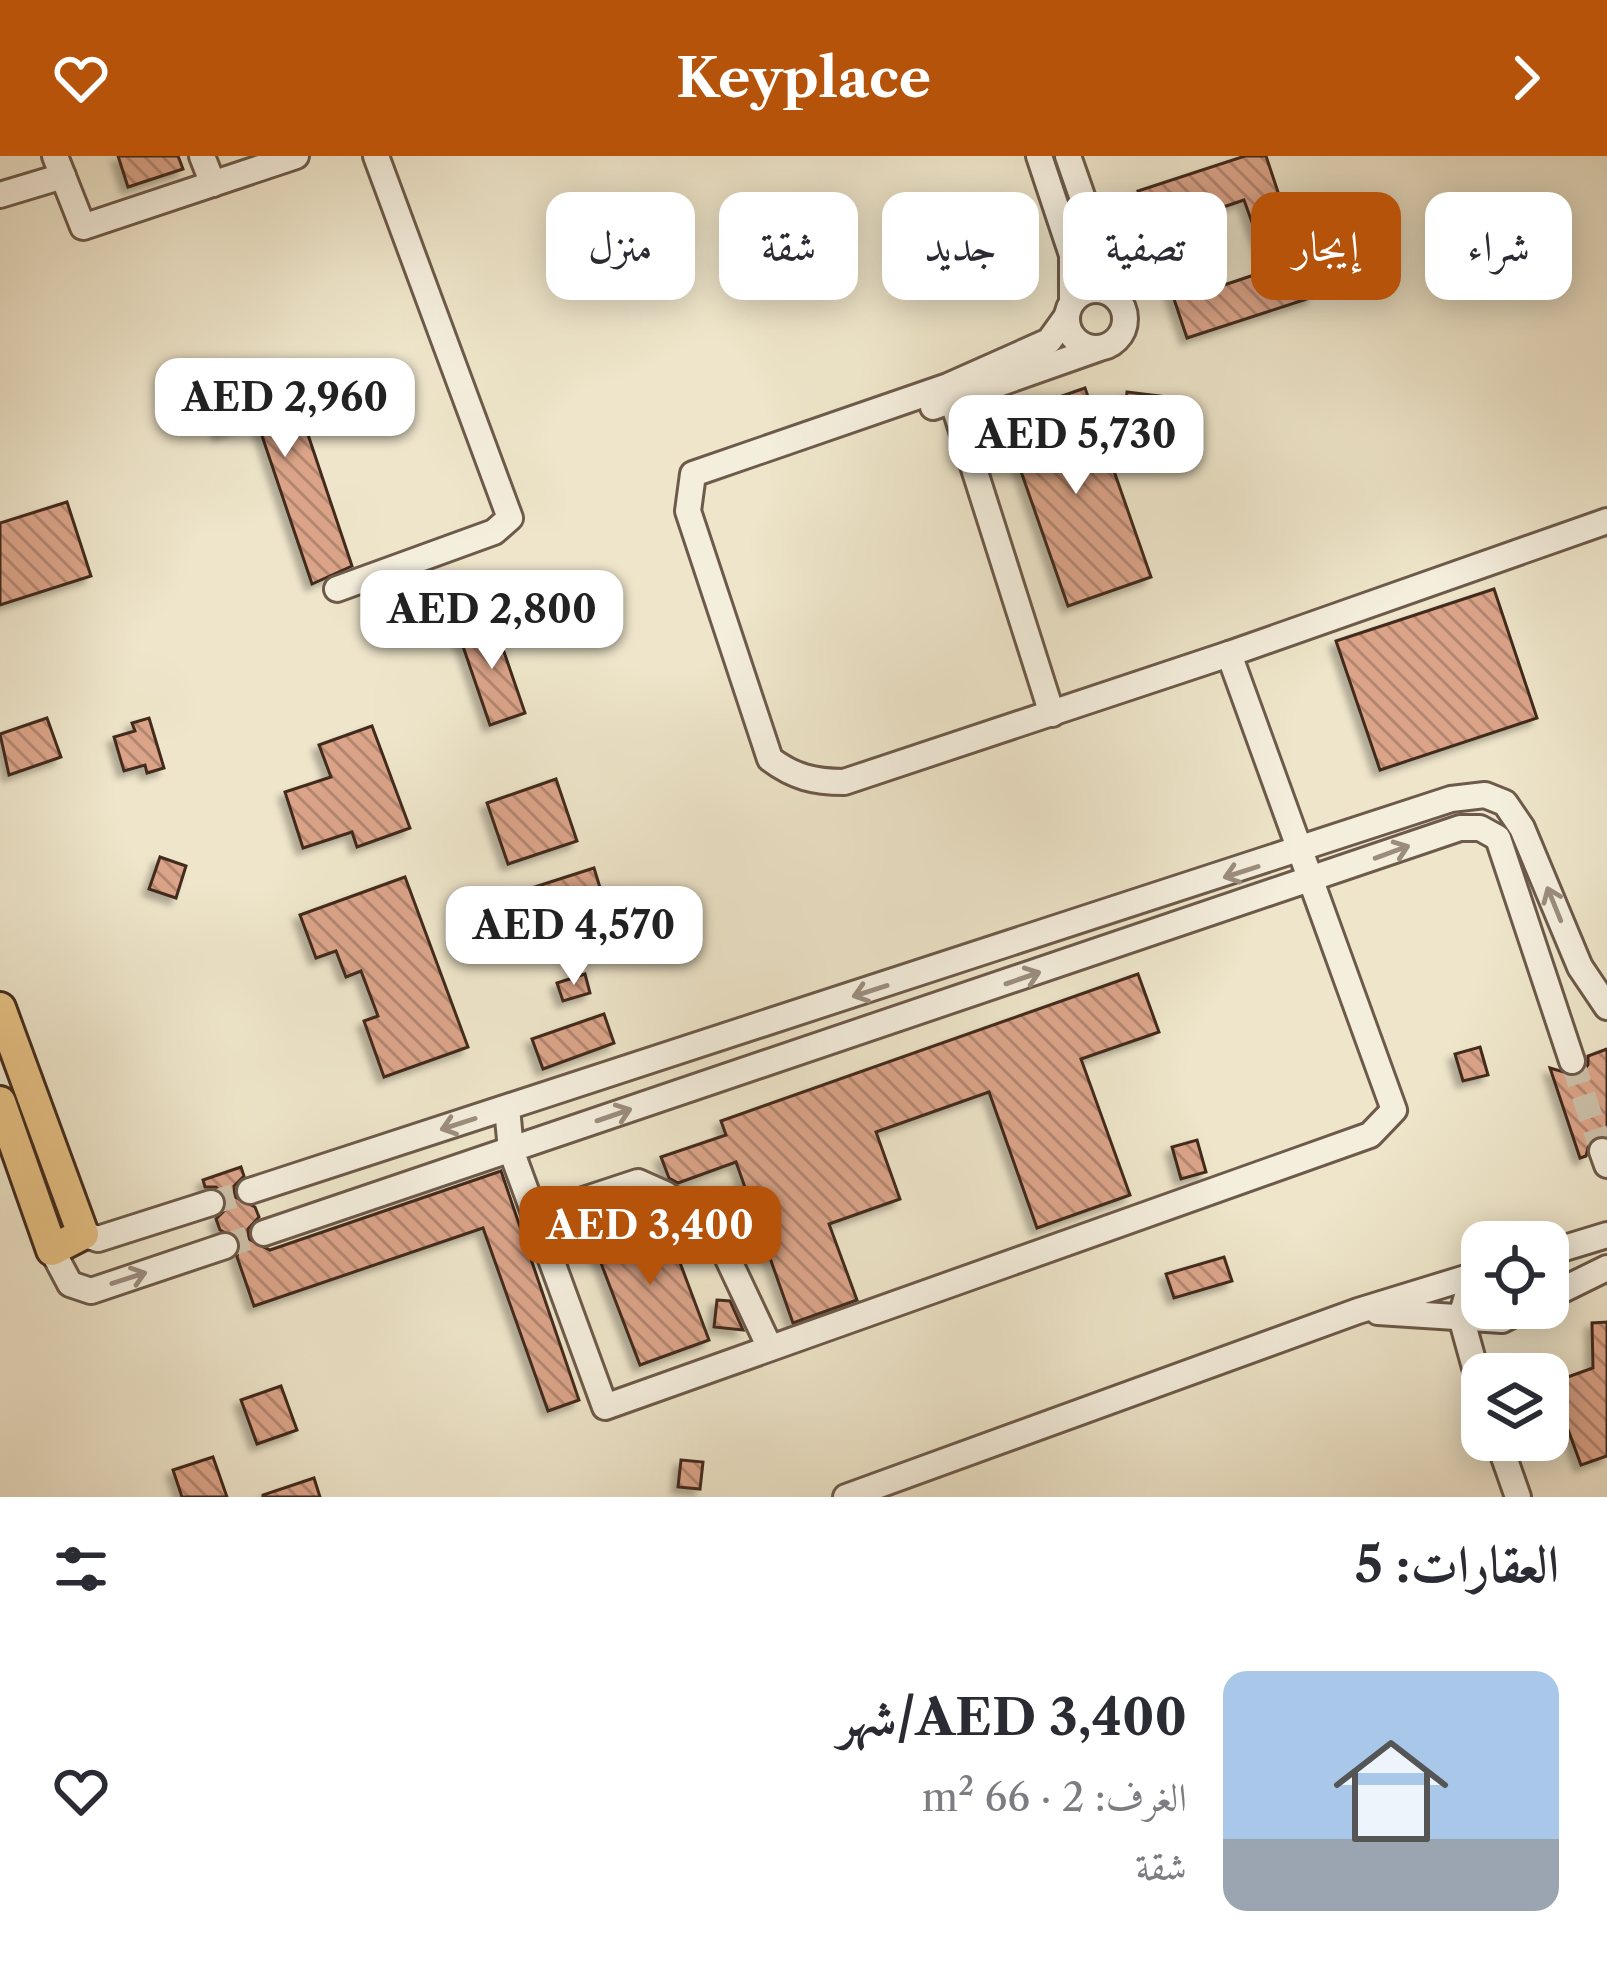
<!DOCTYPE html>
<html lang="ar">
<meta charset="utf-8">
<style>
body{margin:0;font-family:"Libre Caslon Text",Amiri,serif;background:#f2f2f3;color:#2b2b33;direction:rtl;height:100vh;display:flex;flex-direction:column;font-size:45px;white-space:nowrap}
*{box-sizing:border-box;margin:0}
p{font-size:39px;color:#7c7c81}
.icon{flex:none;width:66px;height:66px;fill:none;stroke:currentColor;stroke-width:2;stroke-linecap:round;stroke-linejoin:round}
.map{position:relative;height:1341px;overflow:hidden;direction:ltr}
.side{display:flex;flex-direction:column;background:#fff;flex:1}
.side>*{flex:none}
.hud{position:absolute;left:36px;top:36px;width:1536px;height:108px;direction:rtl;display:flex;gap:24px}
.controls{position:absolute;left:1461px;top:1065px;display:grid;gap:24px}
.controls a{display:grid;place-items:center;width:108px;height:108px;border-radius:24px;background:#fff;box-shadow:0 6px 30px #0003;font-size:60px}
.price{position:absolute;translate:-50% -102px;padding:0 27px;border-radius:24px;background:#fff;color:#222;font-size:39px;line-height:78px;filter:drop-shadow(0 3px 6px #0008)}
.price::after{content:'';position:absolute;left:50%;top:72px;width:36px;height:27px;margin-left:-18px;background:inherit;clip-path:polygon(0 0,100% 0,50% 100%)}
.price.on{background:#b45309;color:#fff}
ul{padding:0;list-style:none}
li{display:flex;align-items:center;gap:36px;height:300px;padding:0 48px}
li span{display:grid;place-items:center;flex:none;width:336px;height:240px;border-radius:24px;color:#555}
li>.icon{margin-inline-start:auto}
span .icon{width:144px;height:144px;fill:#fffc;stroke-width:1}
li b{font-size:51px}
h2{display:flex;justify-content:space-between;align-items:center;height:144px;padding:0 48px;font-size:51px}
.tag{padding:0 42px;border-radius:24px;background:#fff;box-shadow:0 6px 30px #0003;font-size:42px;line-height:108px}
.tag.on{background:#b45309;color:#fff}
header{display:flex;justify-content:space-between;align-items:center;height:156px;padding:0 48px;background:#b45309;color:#fff;font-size:54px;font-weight:700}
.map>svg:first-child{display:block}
</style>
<header><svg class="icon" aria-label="forward" viewBox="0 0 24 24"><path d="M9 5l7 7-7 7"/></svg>Keyplace<svg class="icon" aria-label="heart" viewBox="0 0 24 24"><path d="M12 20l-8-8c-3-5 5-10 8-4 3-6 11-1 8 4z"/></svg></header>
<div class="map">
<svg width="1607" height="1341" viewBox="0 0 1607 1341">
<defs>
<pattern id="building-back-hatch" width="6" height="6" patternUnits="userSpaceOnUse" patternTransform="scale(3)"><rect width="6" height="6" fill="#dba489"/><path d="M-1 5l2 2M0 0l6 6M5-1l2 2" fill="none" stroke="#b3866f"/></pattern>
<filter id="shadow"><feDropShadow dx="-6" dy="6" stdDeviation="3" flood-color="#0004"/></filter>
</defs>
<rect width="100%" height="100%" fill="#eee5ca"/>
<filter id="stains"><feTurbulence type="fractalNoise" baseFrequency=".00167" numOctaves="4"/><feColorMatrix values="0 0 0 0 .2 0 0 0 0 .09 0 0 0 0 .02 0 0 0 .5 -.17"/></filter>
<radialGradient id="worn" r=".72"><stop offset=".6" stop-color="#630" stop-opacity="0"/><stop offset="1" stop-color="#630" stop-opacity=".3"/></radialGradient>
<g fill="url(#building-back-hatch)" stroke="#422c1f" stroke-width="3" fill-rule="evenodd" filter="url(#shadow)">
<path d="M118,0H178L183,13L128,31Z"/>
<path d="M1245,0H1266L1313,141L1187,182L1138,35ZM1244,44L1269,114L1215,132L1191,62Z"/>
<path d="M284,207L352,410L312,428L257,265L220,278L203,226L230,218L232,224Z"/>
<path d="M1085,232L1151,421L1068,450L1002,261Z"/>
<path d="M1127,236L1160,240L1156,270L1124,266Z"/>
<path d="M67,346L91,420L0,449V367Z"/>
<path d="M1494,433L1537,562L1380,614L1336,485Z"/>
<path d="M493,464L525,557L490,569L458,476Z"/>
<path d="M47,562L61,601L9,619L0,578Z"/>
<path d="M149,562L164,612L147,617L145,609L124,615L114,581L135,575L132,567Z"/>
<path d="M372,570L410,672L357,691L352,676L303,692L285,636L331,621L319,589Z"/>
<path d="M556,623L577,685L508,708L487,647Z"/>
<path d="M160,701L186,710L176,742L149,733Z"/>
<path d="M594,712L605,748L500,782L488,746Z"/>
<path d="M405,721L468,891L384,921L364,865L378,860L361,815L346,821L336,795L316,802L300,759Z"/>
<path d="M585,818L590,837L563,845L557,827Z"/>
<path d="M1138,818L1159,876L1081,903L1130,1039L1037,1072L989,936L876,976L900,1043L829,1068L857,1144L793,1167L736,1006L678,1027L669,1022L661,1001L726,979L721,965Z"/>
<path d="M604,858L614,887L543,913L532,883Z"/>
<path d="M1480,891L1488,919L1463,925L1455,898Z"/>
<path d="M1607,893V980L1590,984L1586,1000L1580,1002L1550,912L1578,920L1588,909V900Z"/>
<path d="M1197,984L1206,1016L1181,1023L1172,991Z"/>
<path d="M241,1011L244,1020L234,1030L235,1041L255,1051L259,1061L248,1073L249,1083L270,1094L501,1015L579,1244L548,1255L483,1072L254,1150L237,1101L240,1084L220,1074L216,1063L227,1052L226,1041L216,1031H205L203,1024Z"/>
<path d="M661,1056L709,1184L640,1209L591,1081Z"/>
<path d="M1224,1101L1232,1125L1174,1142L1166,1118Z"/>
<path d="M717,1144L730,1145L743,1174L714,1171Z"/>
<path d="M1607,1166V1300L1581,1309L1551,1227L1593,1212L1592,1167Z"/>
<path d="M281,1230L297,1274L257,1288L241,1244Z"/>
<path d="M213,1301L227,1341H182L173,1314Z"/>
<path d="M681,1304L703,1306L700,1333L678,1331Z"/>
<path d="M314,1322L320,1341H263V1339Z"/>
</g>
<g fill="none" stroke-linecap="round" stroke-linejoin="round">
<g stroke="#ccc0a8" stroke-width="24" stroke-dasharray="24 12" stroke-linecap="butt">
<path d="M1572,905L1602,995"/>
<path d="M211,1047L250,1035"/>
<path d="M225,1090L264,1077"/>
</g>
<defs>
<g id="minor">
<path d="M55,0L83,71L296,0"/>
<path d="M202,0L213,28"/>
<path d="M1039,0L1072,99V146"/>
<path d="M1068,0L1118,143"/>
<path d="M0,39L63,20"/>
<circle cx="1096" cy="163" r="29"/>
<path d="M1067,160L1049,185L948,230L693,318L688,355L770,603C794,621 814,626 844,626L1229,498"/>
<path d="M949,234L1052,558"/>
<path d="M933,251L1097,193"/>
<path d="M337,433L494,376L510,362L376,0"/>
<path d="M507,952L511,994L605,1251L1370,979L1394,954L1229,498L1607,365"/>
<path d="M1602,995L1607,1009"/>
<path d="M250,1035L1451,643L1485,639L1505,647L1522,672L1580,811L1607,851"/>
<path d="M535,1060L638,1026L665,1038L713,1071L770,1192"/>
<path d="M264,1077L1460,672H1480L1498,682L1572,905"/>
<path d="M83,1078L98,1083L211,1047"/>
<path d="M52,1094L70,1128L91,1135L225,1090"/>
<path d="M1548,1097L1607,1079"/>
<path d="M1482,1125L1469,1133L1461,1161L1482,1237"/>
<path d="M1548,1141L1607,1112"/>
<path d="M1378,1156L1502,1164L1526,1152"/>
<path d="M1498,1284L1518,1341"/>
<path d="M846,1341L1358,1155L1482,1117"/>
</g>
<path id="major" d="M0,852L83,1078L52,1094L0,946"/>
</defs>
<use href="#minor" stroke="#6d5a4a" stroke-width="30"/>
<use href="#major" stroke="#422c1f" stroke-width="36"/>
<use href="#minor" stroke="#f4eedd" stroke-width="24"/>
<use href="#major" stroke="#e7c285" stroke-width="30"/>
</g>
<defs><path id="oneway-shaft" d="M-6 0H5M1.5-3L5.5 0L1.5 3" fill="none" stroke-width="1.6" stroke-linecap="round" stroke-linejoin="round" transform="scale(3)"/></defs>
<g stroke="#9b8d7e">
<use href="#oneway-shaft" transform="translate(1392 696) rotate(-20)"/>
<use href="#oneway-shaft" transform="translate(1241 716) rotate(162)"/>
<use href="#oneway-shaft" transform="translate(1554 748) rotate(-112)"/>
<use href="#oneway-shaft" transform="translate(1023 822) rotate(-19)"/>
<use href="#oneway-shaft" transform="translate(870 835) rotate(162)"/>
<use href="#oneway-shaft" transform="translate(614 959) rotate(-19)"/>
<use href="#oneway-shaft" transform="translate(458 968) rotate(162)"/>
<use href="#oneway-shaft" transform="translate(129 1122) rotate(-18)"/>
</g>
<rect width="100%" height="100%" filter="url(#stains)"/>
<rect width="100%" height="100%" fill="url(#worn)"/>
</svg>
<div class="controls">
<a><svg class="icon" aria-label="locate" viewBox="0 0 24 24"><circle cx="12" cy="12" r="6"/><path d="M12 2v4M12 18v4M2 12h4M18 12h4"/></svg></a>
<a><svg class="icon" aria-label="layers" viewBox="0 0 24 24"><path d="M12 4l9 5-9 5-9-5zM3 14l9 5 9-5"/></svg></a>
</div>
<b class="price" style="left:285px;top:304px">AED 2,960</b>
<b class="price" style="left:1076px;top:341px">AED 5,730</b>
<b class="price" style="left:492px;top:516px">AED 2,800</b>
<b class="price" style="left:574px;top:832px">AED 4,570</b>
<b class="price on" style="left:650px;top:1132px">AED 3,400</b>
<div class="hud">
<a class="tag">شراء</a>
<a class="tag on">إيجار</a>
<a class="tag">تصفية</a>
<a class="tag">جديد</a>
<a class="tag">شقة</a>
<a class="tag">منزل</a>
</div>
</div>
<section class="side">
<h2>العقارات: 5<svg class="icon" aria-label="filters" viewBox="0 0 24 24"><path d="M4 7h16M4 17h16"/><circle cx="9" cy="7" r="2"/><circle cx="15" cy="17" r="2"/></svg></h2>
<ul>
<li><span style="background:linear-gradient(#a9c7e8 70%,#9aa5b1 0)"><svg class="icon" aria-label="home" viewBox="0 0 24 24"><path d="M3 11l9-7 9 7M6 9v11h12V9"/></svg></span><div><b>AED 3,400/شهر</b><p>الغرف: 2 · 66 m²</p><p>شقة</p></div><svg class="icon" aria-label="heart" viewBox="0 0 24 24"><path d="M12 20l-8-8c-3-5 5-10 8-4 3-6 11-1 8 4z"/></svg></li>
</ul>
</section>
